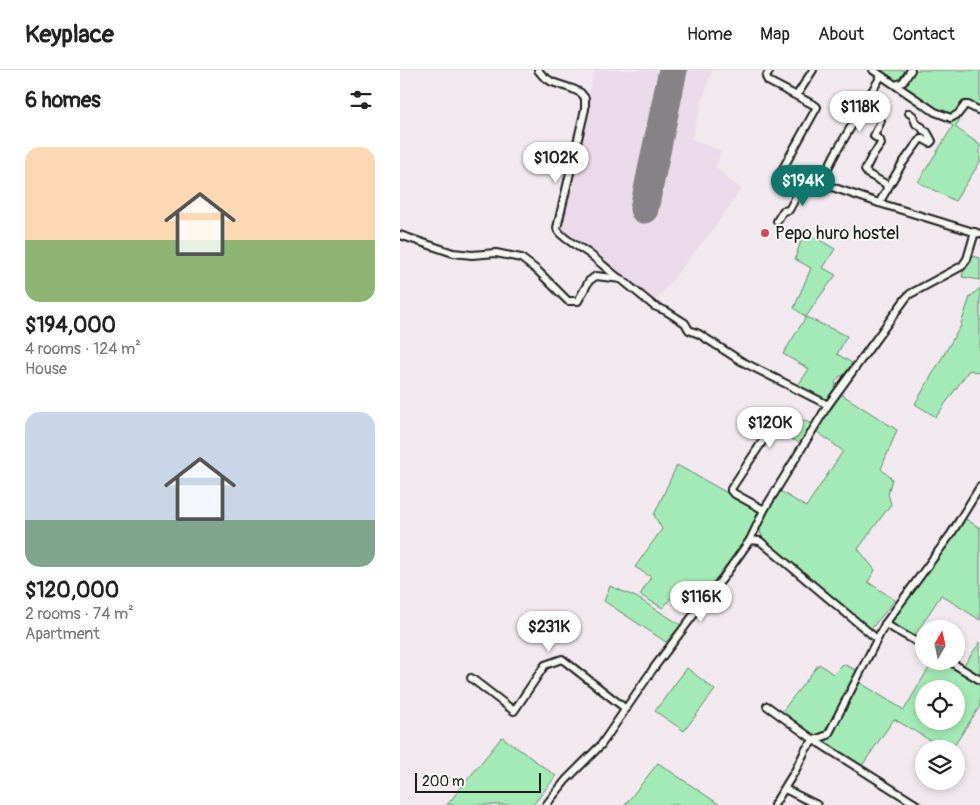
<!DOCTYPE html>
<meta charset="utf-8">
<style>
body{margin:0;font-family:Pangolin,sans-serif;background:#f6f6f6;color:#222;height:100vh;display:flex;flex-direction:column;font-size:19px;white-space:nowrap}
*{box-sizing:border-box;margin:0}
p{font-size:16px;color:#767676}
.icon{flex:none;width:28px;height:28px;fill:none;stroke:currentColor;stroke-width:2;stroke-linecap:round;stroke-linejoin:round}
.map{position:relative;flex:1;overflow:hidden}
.panel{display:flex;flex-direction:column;background:#fff;width:400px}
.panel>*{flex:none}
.needle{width:32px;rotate:9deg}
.tools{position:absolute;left:515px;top:550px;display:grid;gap:10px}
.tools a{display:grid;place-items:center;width:50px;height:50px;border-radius:50%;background:#fff;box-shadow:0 2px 8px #0003;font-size:25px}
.scale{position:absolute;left:15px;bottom:12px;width:126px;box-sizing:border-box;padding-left:5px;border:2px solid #1c1c1c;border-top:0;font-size:14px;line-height:18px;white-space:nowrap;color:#1c1c1c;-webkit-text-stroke:4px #f6f6f2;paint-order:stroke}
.price{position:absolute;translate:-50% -42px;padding:0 11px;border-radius:18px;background:#fff;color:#222;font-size:16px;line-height:32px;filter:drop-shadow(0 1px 2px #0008)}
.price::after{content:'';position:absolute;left:50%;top:30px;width:15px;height:11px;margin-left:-8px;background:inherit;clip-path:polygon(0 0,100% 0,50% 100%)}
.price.active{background:#0f766e;color:#fff}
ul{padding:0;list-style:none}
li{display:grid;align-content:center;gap:10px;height:265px;padding:0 25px}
li span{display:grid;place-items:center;height:155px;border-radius:15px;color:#555}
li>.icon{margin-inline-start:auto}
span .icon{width:90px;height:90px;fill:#fffc;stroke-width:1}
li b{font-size:21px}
h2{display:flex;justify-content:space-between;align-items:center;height:60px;padding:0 25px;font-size:21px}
header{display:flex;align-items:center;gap:30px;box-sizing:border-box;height:70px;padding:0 25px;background:#fff;border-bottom:1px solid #e0e0e0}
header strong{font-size:24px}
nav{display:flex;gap:28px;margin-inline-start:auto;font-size:18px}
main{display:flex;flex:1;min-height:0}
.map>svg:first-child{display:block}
</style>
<header>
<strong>Keyplace</strong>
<nav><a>Home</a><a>Map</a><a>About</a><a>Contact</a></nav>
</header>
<main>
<section class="panel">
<h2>6 homes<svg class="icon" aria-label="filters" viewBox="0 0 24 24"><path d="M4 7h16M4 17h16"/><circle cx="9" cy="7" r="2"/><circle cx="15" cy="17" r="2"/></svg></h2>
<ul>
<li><span style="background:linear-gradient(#ffd9b3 60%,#8fb573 0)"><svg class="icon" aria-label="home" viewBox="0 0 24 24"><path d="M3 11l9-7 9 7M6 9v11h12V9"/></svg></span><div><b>$194,000</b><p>4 rooms · 124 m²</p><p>House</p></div></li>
<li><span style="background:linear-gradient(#c9d6e8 70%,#7fa58c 0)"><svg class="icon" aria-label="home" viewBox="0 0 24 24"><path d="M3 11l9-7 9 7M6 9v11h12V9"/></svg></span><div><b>$120,000</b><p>2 rooms · 74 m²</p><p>Apartment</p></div></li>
</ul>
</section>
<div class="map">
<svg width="580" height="735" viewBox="0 0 580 735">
<rect width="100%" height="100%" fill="#f1e9ee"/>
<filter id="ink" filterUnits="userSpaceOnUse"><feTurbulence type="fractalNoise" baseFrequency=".02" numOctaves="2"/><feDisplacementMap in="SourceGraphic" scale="10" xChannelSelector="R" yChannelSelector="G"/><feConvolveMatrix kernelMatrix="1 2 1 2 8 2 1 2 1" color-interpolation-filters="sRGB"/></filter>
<g filter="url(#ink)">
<path fill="#ebdaea" d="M194,0H312L291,69L321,81L316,98L341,119L317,154L254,233L159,160Z"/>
<g fill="#a4eab6" stroke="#608369" fill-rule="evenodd">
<path d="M478,0H580V46L567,38L555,57L580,75V92L555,131L518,112L553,56L502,21Z"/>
<path d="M404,161L435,179L423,198L436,205L420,226L406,247L447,266L437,284L452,293L443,306H440L435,312L436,316L427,330L397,317L409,299L383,284L406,247L394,238L411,198L395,189Z"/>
<path d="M567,185L580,188V210L562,207Z"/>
<path d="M580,218V303L569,300L536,347L515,334L560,257L570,227Z"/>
<path d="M441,324L497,360L481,399L492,409L488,424L491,434L458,479L475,500L468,512L495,530L471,559L363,471L359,457L380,421L406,437L443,381L416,361Z"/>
<path d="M384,341L412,354L400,373L373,360Z"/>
<path d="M277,395L360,441L342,475L298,531L277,520L263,538L240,525L251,507L235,497L262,459L254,445Z"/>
<path d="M558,444L580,458V550L541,525L513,568L490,553Z"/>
<path d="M210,516L236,527L281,555L266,572L204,531Z"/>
<path d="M580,572V608L562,598Z"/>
<path d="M533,591H540L580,614V636L552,679H545L494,649L461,697L409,664L380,644L419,594L433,604L443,594L456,600L454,609L504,640ZM524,619H556V651H524Z"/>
<path d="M287,598L315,620L284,661L255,641Z"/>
<path d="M102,667L156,706L133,735H47Z"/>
<path d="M258,693L320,735H225Z"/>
</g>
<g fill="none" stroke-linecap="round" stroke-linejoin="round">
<path stroke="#868285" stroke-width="29" d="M244,139L273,0"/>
<defs>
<g id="minor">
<path d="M138,0L143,6L152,12L173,19L181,23L185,28V39L157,158L158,161C166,171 178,176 188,183C199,191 209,201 220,209"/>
<path d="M370,0L366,7L368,11L416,36L417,37L382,100L479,133L580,164"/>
<path d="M473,0L535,42L551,48L558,44L565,35H568L580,41"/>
<path d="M496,15L503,12L511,0"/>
<path d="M397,25L413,0"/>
<path d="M481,51L474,66L480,70L481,74L471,88L465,100L468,104L486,114L487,120"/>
<path d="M421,112L435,84L481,6"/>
<path d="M479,133L502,94L521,68L530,73L532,71L527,62L523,60L522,57L516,54L513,46L509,43"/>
<path d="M377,151L383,141L389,140L406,108"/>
<path d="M0,165L53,183L72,185L96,183L121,188L138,201L168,231H178L189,211L196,206L221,209L254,236L266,241L285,253L289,260L299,264L341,291L428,335"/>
<path d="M364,440L335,424L331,421V419L370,360"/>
<path d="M350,470L364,440L428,335L506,228L510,224L562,196L567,189L575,162"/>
<path d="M485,554L524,576"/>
<path d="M549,591L580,610"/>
<path d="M71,608L114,641L145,595L162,589L226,639"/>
<path d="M367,636L414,670L517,735"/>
<path d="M385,719L417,735"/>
<path d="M146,735L166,710L201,675L253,599L298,539L323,508L350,470L360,471L477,569"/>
<path d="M374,735L395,701L406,679L414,670L428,665L485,554L551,464L580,417"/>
</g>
</defs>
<use href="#minor" stroke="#1c1c1c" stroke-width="10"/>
<use href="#minor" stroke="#f6f6f2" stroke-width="6"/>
</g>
</g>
<circle fill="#d1495b" stroke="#f6f6f2" stroke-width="2" cx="365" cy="163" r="5"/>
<g text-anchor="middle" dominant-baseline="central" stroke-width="4" stroke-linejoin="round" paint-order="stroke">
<g font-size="18" fill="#1c1c1c" stroke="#f6f6f2" text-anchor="start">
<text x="375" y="163">Pepo huro hostel</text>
</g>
</g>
</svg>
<div class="tools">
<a><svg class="needle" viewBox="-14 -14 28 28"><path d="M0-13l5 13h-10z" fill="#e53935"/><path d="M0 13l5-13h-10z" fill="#767676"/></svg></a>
<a><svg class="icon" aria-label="locate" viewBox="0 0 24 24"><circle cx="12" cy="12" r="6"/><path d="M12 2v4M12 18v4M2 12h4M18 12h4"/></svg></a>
<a><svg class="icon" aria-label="layers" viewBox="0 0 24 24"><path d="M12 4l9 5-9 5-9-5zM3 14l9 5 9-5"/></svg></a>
</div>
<div class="scale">200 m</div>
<b class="price" style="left:460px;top:63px">$118K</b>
<b class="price" style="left:156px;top:114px">$102K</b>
<b class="price active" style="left:403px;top:137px">$194K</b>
<b class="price" style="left:370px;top:379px">$120K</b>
<b class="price" style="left:301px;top:553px">$116K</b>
<b class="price" style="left:149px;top:583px">$231K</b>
</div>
</main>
